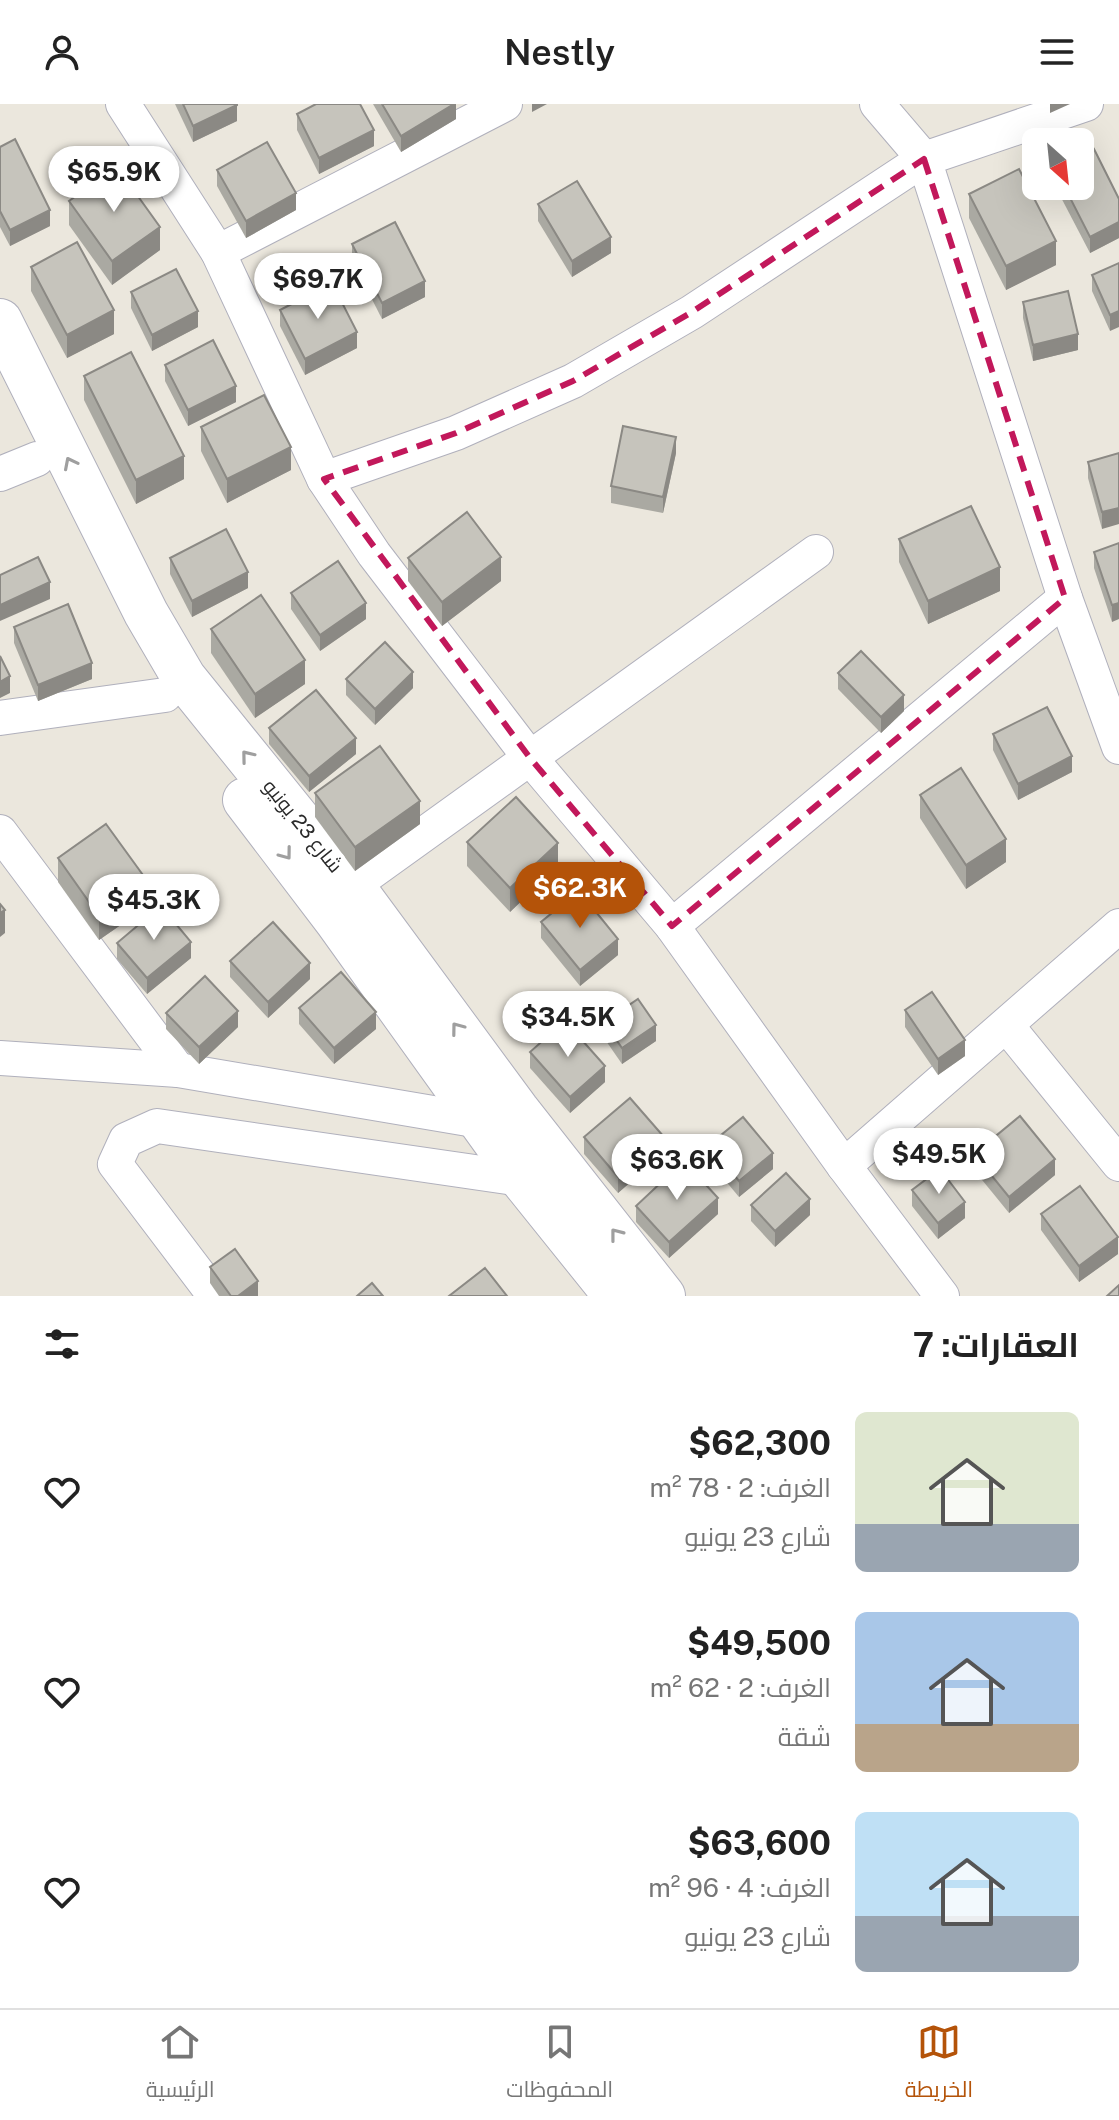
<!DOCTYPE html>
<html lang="ar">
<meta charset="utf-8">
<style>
body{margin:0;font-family:"Public Sans",Cairo,sans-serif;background:#f6f6f6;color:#222;direction:rtl;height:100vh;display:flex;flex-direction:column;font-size:30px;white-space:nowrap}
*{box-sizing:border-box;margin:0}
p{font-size:26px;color:#767676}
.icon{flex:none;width:44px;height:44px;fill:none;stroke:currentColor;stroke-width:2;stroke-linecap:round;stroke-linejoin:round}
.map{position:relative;height:1192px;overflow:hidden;direction:ltr}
.drawer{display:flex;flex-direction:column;background:#fff;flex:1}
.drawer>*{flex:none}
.needle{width:52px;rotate:153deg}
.fabs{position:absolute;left:1022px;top:24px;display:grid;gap:16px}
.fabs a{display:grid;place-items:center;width:72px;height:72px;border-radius:12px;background:#fff;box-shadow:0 8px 32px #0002;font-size:40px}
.price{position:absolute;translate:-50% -68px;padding:0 18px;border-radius:28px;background:#fff;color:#222;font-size:26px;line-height:52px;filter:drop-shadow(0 2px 4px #0008)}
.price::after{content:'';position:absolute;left:50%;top:48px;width:24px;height:18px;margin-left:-12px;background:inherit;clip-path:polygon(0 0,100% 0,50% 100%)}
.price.on{background:#b45309;color:#fff}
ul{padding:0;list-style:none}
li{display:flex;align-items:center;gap:24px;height:200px;padding:0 40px}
li span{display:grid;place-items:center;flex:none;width:224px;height:160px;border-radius:12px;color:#555}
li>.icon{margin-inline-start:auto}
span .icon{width:96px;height:96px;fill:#fffc;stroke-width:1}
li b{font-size:34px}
h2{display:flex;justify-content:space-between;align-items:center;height:96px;padding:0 40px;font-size:34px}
header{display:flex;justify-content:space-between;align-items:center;height:104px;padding:0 40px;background:#fff;font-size:36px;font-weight:600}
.dock{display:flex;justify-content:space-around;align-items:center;height:112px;border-top:2px solid #e0e0e0;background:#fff;font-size:22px;color:#767676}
.dock a{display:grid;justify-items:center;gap:4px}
.dock .on{color:#b45309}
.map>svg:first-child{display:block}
</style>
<header><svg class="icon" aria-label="menu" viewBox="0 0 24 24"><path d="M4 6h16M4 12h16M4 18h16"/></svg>Nestly<svg class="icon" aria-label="person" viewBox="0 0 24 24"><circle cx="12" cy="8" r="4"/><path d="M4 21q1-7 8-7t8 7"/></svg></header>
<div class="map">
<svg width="1119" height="1192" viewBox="0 0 1119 1192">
<rect width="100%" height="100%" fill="#ebe7dd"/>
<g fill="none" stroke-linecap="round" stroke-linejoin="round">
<defs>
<g id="minor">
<path d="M123,0L218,148L324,375L374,450L530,654L672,822L844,1062L942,1192"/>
<path d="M877,0L924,55L1065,494L1119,643"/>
<path d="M218,148L505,0"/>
<path d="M0,370L37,355"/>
<path d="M324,375L456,329L573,277L692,208L924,55L1086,0"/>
<path d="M0,614L165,591"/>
<path d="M0,728L178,966"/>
<path d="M352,782L816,448"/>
<path d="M672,822L1065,494"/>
<path d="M1007,922L1119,1060"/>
<path d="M0,954L178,966L480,1017"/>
<path d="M844,1062L1119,822"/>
<path d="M215,1192L115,1060L126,1036L157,1022L522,1075"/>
</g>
<g id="tertiary">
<path d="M0,217L146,509L184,574L352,782L517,1006L663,1192"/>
<path d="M245,696L337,817L522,1075L616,1192"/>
</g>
</defs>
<use href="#minor" stroke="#b0b0bc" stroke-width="36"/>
<use href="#tertiary" stroke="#b0b0bc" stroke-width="46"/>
<use href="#minor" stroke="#fff" stroke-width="34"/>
<use href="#tertiary" stroke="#fff" stroke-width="44"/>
</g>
<g fill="#aaa9a2">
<path d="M175,0H237V17L193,38Z"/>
<path d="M373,0H456V15L401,48Z"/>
<path d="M297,10L374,42L319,70L297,26Z"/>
<path d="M0,43L50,122L10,142L0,123Z"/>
<path d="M217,66L296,106L246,134L217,82Z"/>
<path d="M1055,82H1080L1119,95V134L1090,149Z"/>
<path d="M969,90L1056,161L1006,186L969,114Z"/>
<path d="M69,97L160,146L112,181L69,121Z"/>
<path d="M538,100L611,149L572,173L538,117Z"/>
<path d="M352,140L425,193L382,215L352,156Z"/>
<path d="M1119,159L1110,227L1092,187V171Z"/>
<path d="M31,163L114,230L67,254L31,187Z"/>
<path d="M131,188L198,223L152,247L131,204Z"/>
<path d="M1023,198L1078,246L1033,257L1023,214Z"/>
<path d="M280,206L357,244L305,271L280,222Z"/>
<path d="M165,261L236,298L188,322L165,277Z"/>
<path d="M84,272L184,375L136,400L84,296Z"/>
<path d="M201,323L291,366L227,399L201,347Z"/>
<path d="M676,349L663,409L611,399V382Z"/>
<path d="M1119,349L1102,425L1088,374V358Z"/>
<path d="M899,435L1000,487L928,520L899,458Z"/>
<path d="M1119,439L1112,518L1094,464V448Z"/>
<path d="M170,454L248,484L192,513L170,470Z"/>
<path d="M408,454L501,477L442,522L408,477Z"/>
<path d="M291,489L366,515L320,547L291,505Z"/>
<path d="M14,523L92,575L38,597L14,539Z"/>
<path d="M211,525L305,580L255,614L211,549Z"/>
<path d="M838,569L904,607L881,629L838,585Z"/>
<path d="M346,575L413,584L375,621L346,591Z"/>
<path d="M269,624L356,650L309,688L269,640Z"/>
<path d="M993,630L1072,668L1018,696L993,646Z"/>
<path d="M315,689L420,720L355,767L315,713Z"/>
<path d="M920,691L1006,758L966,785L920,714Z"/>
<path d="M467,738L558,762L510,808L467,762Z"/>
<path d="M58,754L148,802L99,836L58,778Z"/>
<path d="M541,818L618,851L580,882L541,834Z"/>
<path d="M117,839L191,854L147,890L117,855Z"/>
<path d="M230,857L310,875L268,914L230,873Z"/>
<path d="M299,904L376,925L334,960L299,920Z"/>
<path d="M905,906L965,952L938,971L905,923Z"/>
<path d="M166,909L238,923L199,960L166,925Z"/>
<path d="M604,918L656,937L622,960L604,934Z"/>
<path d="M530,948L605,978L570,1009L530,964Z"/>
<path d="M584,1033L664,1049L618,1089L584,1050Z"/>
<path d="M709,1041L773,1065L739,1093L709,1057Z"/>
<path d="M974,1050L1055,1071L1009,1109L974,1066Z"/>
<path d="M912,1086L965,1114L938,1135L912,1102Z"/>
<path d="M751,1101L810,1111L775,1143L751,1117Z"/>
<path d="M636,1102L718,1110L669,1154L636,1118Z"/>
<path d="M1041,1110L1118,1150L1079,1178L1041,1126Z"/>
<path d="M210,1163L258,1192H219L210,1179Z"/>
</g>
<g fill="#8b8984">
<path d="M454,0H456V15L401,48V32Z"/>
<path d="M532,0H547L532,8Z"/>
<path d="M1050,0H1070L1050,9Z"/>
<path d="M237,1V17L193,38V22Z"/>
<path d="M374,26V42L319,70V54Z"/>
<path d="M296,89V106L246,134V117Z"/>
<path d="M50,106V122L10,142V126Z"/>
<path d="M1119,118V134L1090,149V133Z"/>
<path d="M160,123V146L112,181V157Z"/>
<path d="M611,133V149L572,173V157Z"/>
<path d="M1056,137V161L1006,186V162Z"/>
<path d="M425,177V193L382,215V199Z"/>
<path d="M114,206V230L67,254V231Z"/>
<path d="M198,207V223L152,247V231Z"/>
<path d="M1119,207V223L1110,227V211Z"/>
<path d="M357,228V244L305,271V255Z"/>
<path d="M1078,230V246L1033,257V241Z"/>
<path d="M236,282V298L188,322V306Z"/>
<path d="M676,333V349L663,409V393Z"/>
<path d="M291,343V366L227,399V375Z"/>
<path d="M184,352V375L136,400V376Z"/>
<path d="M1119,404V420L1102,425V408Z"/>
<path d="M501,453V477L442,522V498Z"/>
<path d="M1000,463V487L928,520V497Z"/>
<path d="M248,468V484L192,513V497Z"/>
<path d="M50,478V495L0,517V501Z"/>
<path d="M366,499V515L320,547V531Z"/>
<path d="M1119,499V515L1112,518V501Z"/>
<path d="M305,556V580L255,614V590Z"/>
<path d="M92,559V575L38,597V581Z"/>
<path d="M413,568V584L375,621V605Z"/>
<path d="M10,572V589L0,594V578Z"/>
<path d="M904,591V607L881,629V613Z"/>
<path d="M356,634V650L309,688V672Z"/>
<path d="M1072,652V668L1018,696V680Z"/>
<path d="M420,697V720L355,767V743Z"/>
<path d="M1006,735V758L966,785V761Z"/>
<path d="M558,739V762L510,808V784Z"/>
<path d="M148,778V802L99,836V812Z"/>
<path d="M5,806V829L0,833V809Z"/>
<path d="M618,835V851L580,882V866Z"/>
<path d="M191,838V854L147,890V874Z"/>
<path d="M310,859V875L268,914V898Z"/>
<path d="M238,907V923L199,960V943Z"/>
<path d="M376,908V925L334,960V944Z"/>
<path d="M656,921V937L622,960V944Z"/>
<path d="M965,936V952L938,971V955Z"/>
<path d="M605,962V978L570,1009V993Z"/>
<path d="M664,1033V1049L618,1089V1073Z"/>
<path d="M773,1049V1065L739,1093V1077Z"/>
<path d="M1055,1055V1071L1009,1109V1093Z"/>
<path d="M718,1094V1110L669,1154V1138Z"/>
<path d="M810,1095V1111L775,1143V1127Z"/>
<path d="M965,1098V1114L938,1135V1119Z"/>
<path d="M1118,1133V1150L1079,1178V1162Z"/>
<path d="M258,1177V1192H238Z"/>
</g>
<g fill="#c6c4bc" stroke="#8b8984" stroke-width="2">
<path d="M183,0H237V1L193,22Z"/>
<path d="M316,0H360L374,26L319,54L297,10Z"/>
<path d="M382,0H454L401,32Z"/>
<path d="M15,35L50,106L10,126L0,107V43Z"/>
<path d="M267,38L296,89L246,117L217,66Z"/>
<path d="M1094,45L1119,95V118L1090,133L1064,82H1080V53Z"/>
<path d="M117,63L160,123L112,157L69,97Z"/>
<path d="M1019,65L1056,137L1006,162L969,90Z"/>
<path d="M577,77L611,133L572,157L538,100Z"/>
<path d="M395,118L425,177L382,199L352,140Z"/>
<path d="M77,138L114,206L67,231L31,163Z"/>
<path d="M1119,159V207L1110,211L1092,171Z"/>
<path d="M176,165L198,207L152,231L131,188Z"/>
<path d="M332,179L357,228L305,255L280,206Z"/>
<path d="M1068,187L1078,230L1033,241L1023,198Z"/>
<path d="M213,236L236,282L188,306L165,261Z"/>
<path d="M131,248L184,352L136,376L84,272Z"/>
<path d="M264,291L291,343L227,375L201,323Z"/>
<path d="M623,322L676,333L663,393L611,382Z"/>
<path d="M1119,349V404L1102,408L1088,358Z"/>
<path d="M971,402L1000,463L928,497L899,435Z"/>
<path d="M467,408L501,453L442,498L408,454Z"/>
<path d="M226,425L248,468L192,497L170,454Z"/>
<path d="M1119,439V499L1112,501L1094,448Z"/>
<path d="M38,453L50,478L0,501V471Z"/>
<path d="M338,457L366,499L320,531L291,489Z"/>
<path d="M261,491L305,556L255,590L211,525Z"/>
<path d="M68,500L92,559L38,581L14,523Z"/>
<path d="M385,538L413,568L375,605L346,575Z"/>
<path d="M861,547L904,591L881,613L838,569Z"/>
<path d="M0,552L10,572L0,578Z"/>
<path d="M316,586L356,634L309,672L269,624Z"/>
<path d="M1047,603L1072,652L1018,680L993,630Z"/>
<path d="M380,642L420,697L355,743L315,689Z"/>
<path d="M961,664L1006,735L966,761L920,691Z"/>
<path d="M516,693L558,739L510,784L467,738Z"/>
<path d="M106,720L148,778L99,812L58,754Z"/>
<path d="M579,787L618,835L580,866L541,818Z"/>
<path d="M0,800L5,806L0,809Z"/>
<path d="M161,802L191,838L147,874L117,839Z"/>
<path d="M273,818L310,859L268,898L230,857Z"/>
<path d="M341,868L376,908L334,944L299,904Z"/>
<path d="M205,872L238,907L199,943L166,909Z"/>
<path d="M932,888L965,936L938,955L905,906Z"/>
<path d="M638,895L656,921L622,944L604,918Z"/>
<path d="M565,917L605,962L570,993L530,948Z"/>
<path d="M630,994L664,1033L618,1073L584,1033Z"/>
<path d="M1020,1012L1055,1055L1009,1093L974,1050Z"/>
<path d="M743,1013L773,1049L739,1077L709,1041Z"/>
<path d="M684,1057L718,1094L669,1138L636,1102Z"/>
<path d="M940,1065L965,1098L938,1119L912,1086Z"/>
<path d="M786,1069L810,1095L775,1127L751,1101Z"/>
<path d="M1080,1082L1118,1133L1079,1162L1041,1110Z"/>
<path d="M235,1145L258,1177L238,1192H231L210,1163Z"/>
<path d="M485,1164L507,1192H449Z"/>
<path d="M372,1179L383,1192H357Z"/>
<path d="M1119,1181V1192H1107Z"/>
</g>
<defs><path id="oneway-chevron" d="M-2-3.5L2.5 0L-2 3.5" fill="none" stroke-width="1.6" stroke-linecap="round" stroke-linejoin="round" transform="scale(2)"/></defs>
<g stroke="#9f9f9f">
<use href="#oneway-chevron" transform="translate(70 359) rotate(-117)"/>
<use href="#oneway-chevron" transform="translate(247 652) rotate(-129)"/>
<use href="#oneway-chevron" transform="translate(286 750) rotate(53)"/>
<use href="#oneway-chevron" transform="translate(457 924) rotate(-127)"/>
<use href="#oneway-chevron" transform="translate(616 1130) rotate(-128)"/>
</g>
<path fill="none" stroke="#c2185b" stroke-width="6" stroke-dasharray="16 10" stroke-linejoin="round" d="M924,55L1065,494L672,822L530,654L324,375L456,329L573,277L692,208Z"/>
<g text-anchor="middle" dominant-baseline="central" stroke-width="8" stroke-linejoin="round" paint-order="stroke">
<g font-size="20" fill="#2a2a2a" stroke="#fff">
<text transform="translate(303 722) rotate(51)">شارع 23 يونيو</text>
</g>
</g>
</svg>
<div class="fabs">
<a><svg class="needle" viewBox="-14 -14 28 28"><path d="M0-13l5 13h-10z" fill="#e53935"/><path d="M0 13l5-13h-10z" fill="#767676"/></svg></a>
</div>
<b class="price" style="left:114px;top:110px">$65.9K</b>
<b class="price" style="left:318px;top:217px">$69.7K</b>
<b class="price on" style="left:580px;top:826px">$62.3K</b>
<b class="price" style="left:154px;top:838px">$45.3K</b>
<b class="price" style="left:568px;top:955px">$34.5K</b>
<b class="price" style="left:939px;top:1092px">$49.5K</b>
<b class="price" style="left:677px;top:1098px">$63.6K</b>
</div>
<section class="drawer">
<h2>العقارات: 7<svg class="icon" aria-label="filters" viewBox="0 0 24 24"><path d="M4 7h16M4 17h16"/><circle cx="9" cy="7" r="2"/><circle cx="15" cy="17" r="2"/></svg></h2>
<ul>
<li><span style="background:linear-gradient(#dfe7d0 70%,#9aa5b1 0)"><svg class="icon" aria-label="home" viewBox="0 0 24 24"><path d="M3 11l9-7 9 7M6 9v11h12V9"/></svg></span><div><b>$62,300</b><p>الغرف: 2 · 78 m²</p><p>شارع 23 يونيو</p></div><svg class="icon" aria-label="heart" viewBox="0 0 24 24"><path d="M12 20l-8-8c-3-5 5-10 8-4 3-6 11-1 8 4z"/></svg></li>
<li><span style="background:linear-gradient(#a9c7e8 70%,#b9a48a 0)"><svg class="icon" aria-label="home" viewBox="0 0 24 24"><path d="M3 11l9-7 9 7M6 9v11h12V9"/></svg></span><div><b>$49,500</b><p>الغرف: 2 · 62 m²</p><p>شقة</p></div><svg class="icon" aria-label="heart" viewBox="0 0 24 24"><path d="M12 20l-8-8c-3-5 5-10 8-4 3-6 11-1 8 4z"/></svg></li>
<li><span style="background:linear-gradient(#bfe0f5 65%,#9aa5b1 0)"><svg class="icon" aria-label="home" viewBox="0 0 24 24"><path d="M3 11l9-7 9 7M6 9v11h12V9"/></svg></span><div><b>$63,600</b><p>الغرف: 4 · 96 m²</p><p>شارع 23 يونيو</p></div><svg class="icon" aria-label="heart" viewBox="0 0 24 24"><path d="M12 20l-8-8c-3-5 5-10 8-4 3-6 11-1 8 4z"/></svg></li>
</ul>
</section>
<nav class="dock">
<a class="on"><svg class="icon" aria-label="map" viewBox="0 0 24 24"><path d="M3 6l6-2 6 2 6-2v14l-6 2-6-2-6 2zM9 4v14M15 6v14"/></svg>الخريطة</a>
<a><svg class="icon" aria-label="saved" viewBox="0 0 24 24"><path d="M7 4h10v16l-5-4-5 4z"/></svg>المحفوظات</a>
<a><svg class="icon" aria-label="home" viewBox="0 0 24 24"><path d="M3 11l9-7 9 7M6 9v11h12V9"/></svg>الرئيسية</a>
</nav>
